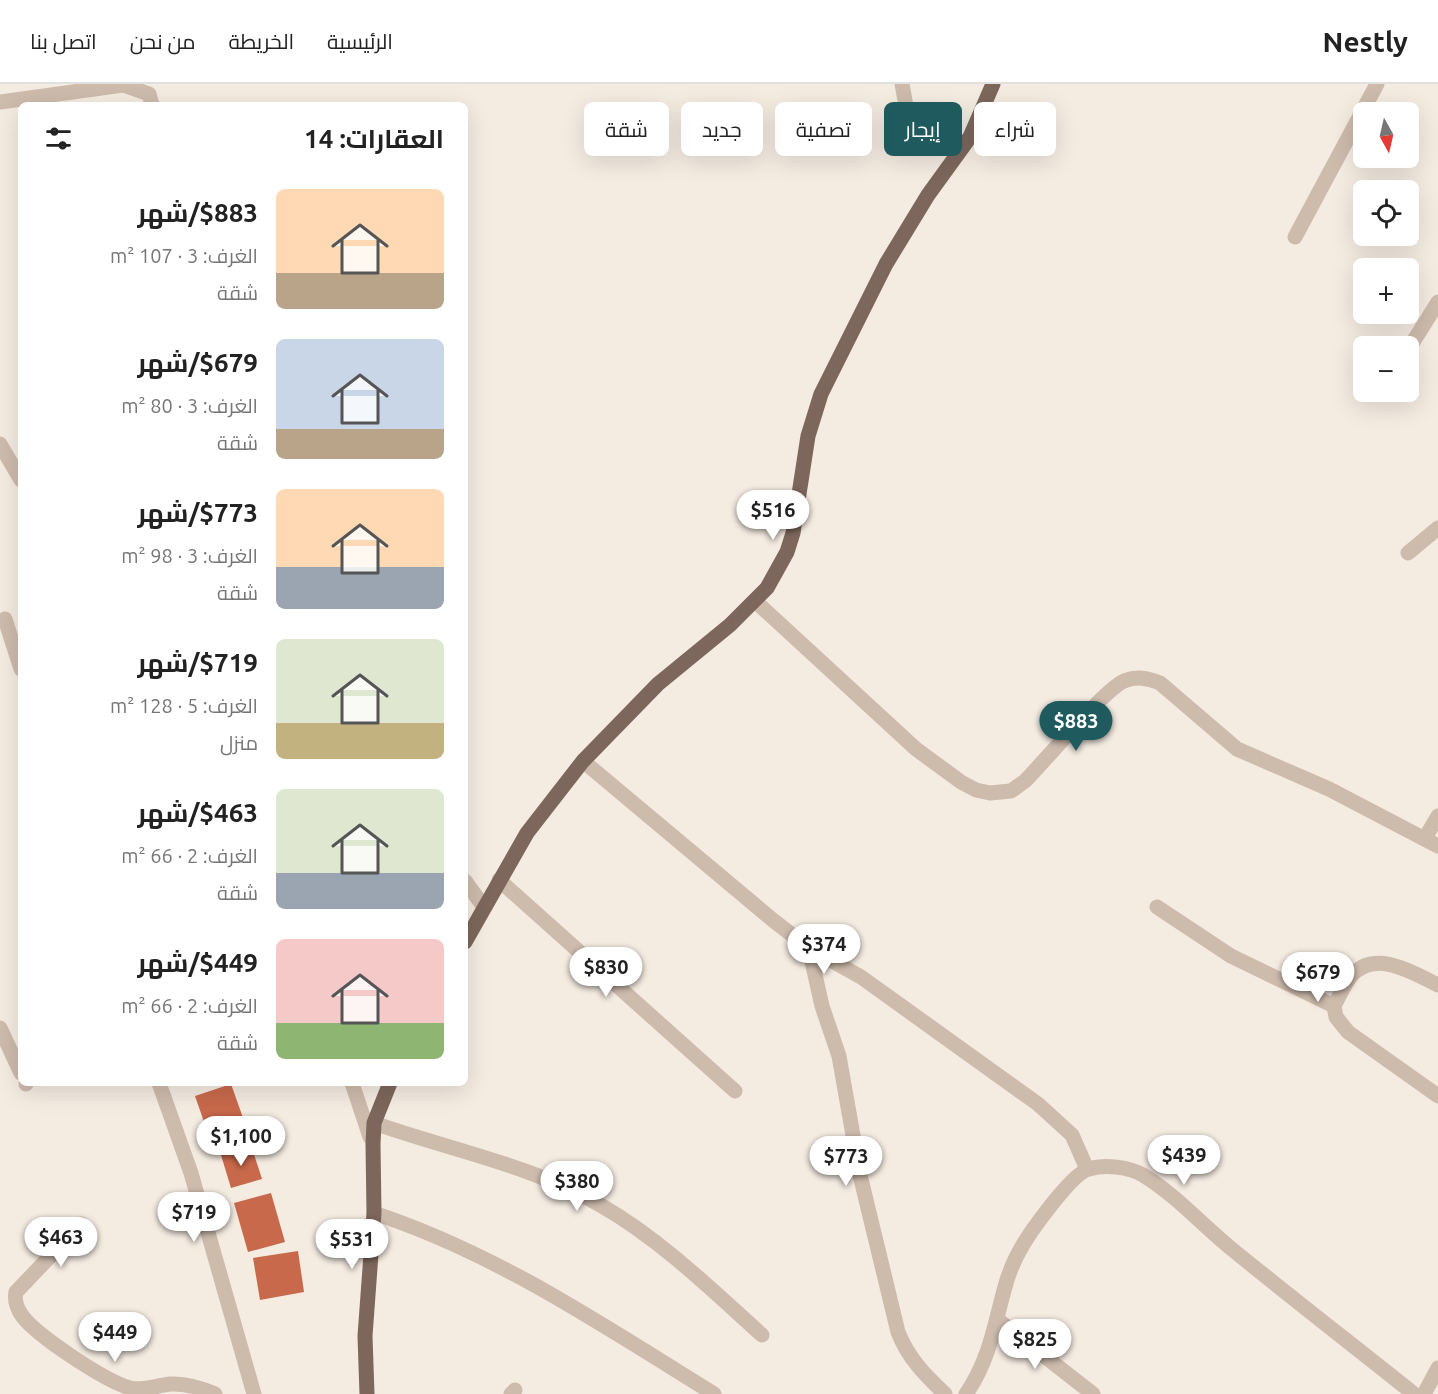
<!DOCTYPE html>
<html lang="ar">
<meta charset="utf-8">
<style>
body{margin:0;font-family:Ubuntu,Cairo,sans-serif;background:#f2f2f2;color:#222;direction:rtl;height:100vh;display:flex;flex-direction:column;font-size:22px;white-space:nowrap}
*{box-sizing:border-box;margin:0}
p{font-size:20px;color:#767676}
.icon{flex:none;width:33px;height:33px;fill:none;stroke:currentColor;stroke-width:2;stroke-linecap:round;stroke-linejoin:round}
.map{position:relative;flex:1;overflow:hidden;direction:ltr}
.panel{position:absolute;left:18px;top:18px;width:450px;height:984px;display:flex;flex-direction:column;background:#fff;border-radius:9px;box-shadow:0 6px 24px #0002;direction:rtl}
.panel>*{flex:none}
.guide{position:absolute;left:486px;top:18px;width:570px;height:54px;direction:rtl;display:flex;gap:12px}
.needle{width:39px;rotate:172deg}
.tools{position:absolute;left:1353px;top:18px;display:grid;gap:12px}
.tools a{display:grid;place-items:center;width:66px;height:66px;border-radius:9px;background:#fff;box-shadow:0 6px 24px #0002;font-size:30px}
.price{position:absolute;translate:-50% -51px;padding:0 14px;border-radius:21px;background:#fff;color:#222;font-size:20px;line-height:39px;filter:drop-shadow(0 2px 3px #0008)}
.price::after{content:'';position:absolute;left:50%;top:36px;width:18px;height:14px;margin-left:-9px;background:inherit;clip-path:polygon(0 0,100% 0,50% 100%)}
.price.active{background:#1f5a5e;color:#fff}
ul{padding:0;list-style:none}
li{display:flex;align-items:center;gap:18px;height:150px;padding:0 24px}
li span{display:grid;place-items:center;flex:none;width:168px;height:120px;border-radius:9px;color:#555}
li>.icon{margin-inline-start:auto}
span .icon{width:72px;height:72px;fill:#fffc;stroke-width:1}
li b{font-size:26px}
h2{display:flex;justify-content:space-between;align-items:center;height:72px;padding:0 24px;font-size:26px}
.pill{padding:0 21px;border-radius:9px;background:#fff;box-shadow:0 6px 24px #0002;font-size:21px;line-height:54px}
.pill.active{background:#1f5a5e;color:#fff}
header{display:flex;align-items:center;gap:36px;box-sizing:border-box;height:84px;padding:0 30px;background:#fff;border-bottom:2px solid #e0e0e0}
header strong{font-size:28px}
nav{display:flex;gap:33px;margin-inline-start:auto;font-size:21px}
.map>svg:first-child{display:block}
</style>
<header>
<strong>Nestly</strong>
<nav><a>الرئيسية</a><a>الخريطة</a><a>من نحن</a><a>اتصل بنا</a></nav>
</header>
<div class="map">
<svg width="1438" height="1310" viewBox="0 0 1438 1310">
<rect width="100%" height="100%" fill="#f4ebe1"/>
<g fill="#c8694b">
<path d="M231,1000L247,1045L211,1058L195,1012Z"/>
<path d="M251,1061L262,1095L231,1104L221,1071Z"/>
<path d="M271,1109L285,1158L248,1168L234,1119Z"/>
<path d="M298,1167L304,1208L260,1216L253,1174Z"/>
</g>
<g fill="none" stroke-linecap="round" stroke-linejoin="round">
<g stroke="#cdbbac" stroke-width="15">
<path d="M902,0L906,22L911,30L957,71"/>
<path d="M0,18L123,1L149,10L152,21"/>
<path d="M1295,153L1377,0"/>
<path d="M1408,266L1438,218"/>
<path d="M0,360L21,396"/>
<path d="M1408,469L1438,444"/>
<path d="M755,517L916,665L961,698L976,706L990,709L1011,707L1025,697C1045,677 1104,606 1124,597C1137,592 1147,594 1160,599L1237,665L1329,705L1438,762"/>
<path d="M5,535L21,585"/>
<path d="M583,677L774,837L809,864L861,893L1038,1020L1072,1051L1087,1085"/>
<path d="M1425,754L1438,732"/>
<path d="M499,796L735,1007"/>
<path d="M465,797L484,823"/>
<path d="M1157,823L1231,872L1334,922"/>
<path d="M809,864L822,922L839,972L860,1091L898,1248C908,1274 925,1291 945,1310"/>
<path d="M1438,901C1412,888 1374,864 1350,893C1344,901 1339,913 1334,922L1336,933L1348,948L1438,1012"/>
<path d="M0,944L21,989"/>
<path d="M26,999V1000"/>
<path d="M159,999L191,1089L254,1310"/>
<path d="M352,999L370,1053"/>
<path d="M374,1039C450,1066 532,1081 602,1122C661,1156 712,1206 762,1251"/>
<path d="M374,1129C498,1170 604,1242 714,1310"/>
<path d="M81,1140L16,1208C14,1218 17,1225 23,1233C39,1253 105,1297 130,1304C143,1307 158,1301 171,1300C186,1299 201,1304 215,1310"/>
<path d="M998,1236L1093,1310"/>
<path d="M511,1310L515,1306"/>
<path d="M966,1310C991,1274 995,1236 1007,1196C1014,1173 1028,1151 1042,1133C1051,1121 1076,1088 1089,1085C1105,1080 1129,1083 1143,1091C1176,1111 1203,1142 1233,1166C1293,1215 1354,1262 1414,1310"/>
<path d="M1424,1310L1438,1284"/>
</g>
<g stroke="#7d675c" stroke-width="15">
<path d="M465,858L527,749L583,677L658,600L730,541L767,504L787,468L793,449L808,352L821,310L886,180L928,111L970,53L993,0"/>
<path d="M367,1310L365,1252L374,1129L373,1060L374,1039L390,999"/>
</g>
</g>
</svg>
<div class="tools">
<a><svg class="needle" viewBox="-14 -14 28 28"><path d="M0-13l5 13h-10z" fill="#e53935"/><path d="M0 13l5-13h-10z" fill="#767676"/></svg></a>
<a><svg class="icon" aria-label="locate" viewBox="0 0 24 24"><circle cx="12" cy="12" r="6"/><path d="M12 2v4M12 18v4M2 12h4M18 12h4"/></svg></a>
<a>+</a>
<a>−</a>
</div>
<b class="price" style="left:773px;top:457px">$516</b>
<b class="price active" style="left:1076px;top:668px">$883</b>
<b class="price" style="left:824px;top:891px">$374</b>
<b class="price" style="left:606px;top:914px">$830</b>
<b class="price" style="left:1318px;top:919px">$679</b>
<b class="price" style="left:241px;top:1083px">$1,100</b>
<b class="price" style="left:1184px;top:1102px">$439</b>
<b class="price" style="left:846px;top:1103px">$773</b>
<b class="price" style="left:577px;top:1128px">$380</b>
<b class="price" style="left:194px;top:1159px">$719</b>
<b class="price" style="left:61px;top:1184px">$463</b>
<b class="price" style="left:352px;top:1186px">$531</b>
<b class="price" style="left:115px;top:1279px">$449</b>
<b class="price" style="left:1035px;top:1286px">$825</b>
<div class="guide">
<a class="pill">شراء</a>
<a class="pill active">إيجار</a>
<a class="pill">تصفية</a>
<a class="pill">جديد</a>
<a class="pill">شقة</a>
</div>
<section class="panel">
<h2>العقارات: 14<svg class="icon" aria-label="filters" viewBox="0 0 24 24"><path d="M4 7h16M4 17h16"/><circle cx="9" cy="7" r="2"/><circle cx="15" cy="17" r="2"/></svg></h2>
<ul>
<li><span style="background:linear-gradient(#ffd9b3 70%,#b9a48a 0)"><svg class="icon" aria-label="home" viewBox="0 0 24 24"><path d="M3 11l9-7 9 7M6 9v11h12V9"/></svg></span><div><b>$883/شهر</b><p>الغرف: 3 · 107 m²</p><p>شقة</p></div></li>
<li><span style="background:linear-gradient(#c9d6e8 75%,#b9a48a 0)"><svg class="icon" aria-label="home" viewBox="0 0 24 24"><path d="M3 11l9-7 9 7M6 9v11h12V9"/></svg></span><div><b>$679/شهر</b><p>الغرف: 3 · 80 m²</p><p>شقة</p></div></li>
<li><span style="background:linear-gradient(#ffd9b3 65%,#9aa5b1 0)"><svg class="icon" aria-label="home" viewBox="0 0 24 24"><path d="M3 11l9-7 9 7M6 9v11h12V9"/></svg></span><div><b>$773/شهر</b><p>الغرف: 3 · 98 m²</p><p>شقة</p></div></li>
<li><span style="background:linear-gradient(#dfe7d0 70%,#c2b280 0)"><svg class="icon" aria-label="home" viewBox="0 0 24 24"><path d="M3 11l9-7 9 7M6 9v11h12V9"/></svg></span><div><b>$719/شهر</b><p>الغرف: 5 · 128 m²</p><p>منزل</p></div></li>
<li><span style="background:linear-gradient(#dfe7d0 70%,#9aa5b1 0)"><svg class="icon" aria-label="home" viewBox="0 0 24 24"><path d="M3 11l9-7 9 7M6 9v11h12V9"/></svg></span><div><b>$463/شهر</b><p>الغرف: 2 · 66 m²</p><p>شقة</p></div></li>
<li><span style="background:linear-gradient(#f6c9c9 70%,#8fb573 0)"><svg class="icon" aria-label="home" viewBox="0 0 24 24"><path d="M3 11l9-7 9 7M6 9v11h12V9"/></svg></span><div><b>$449/شهر</b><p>الغرف: 2 · 66 m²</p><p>شقة</p></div></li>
</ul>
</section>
</div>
